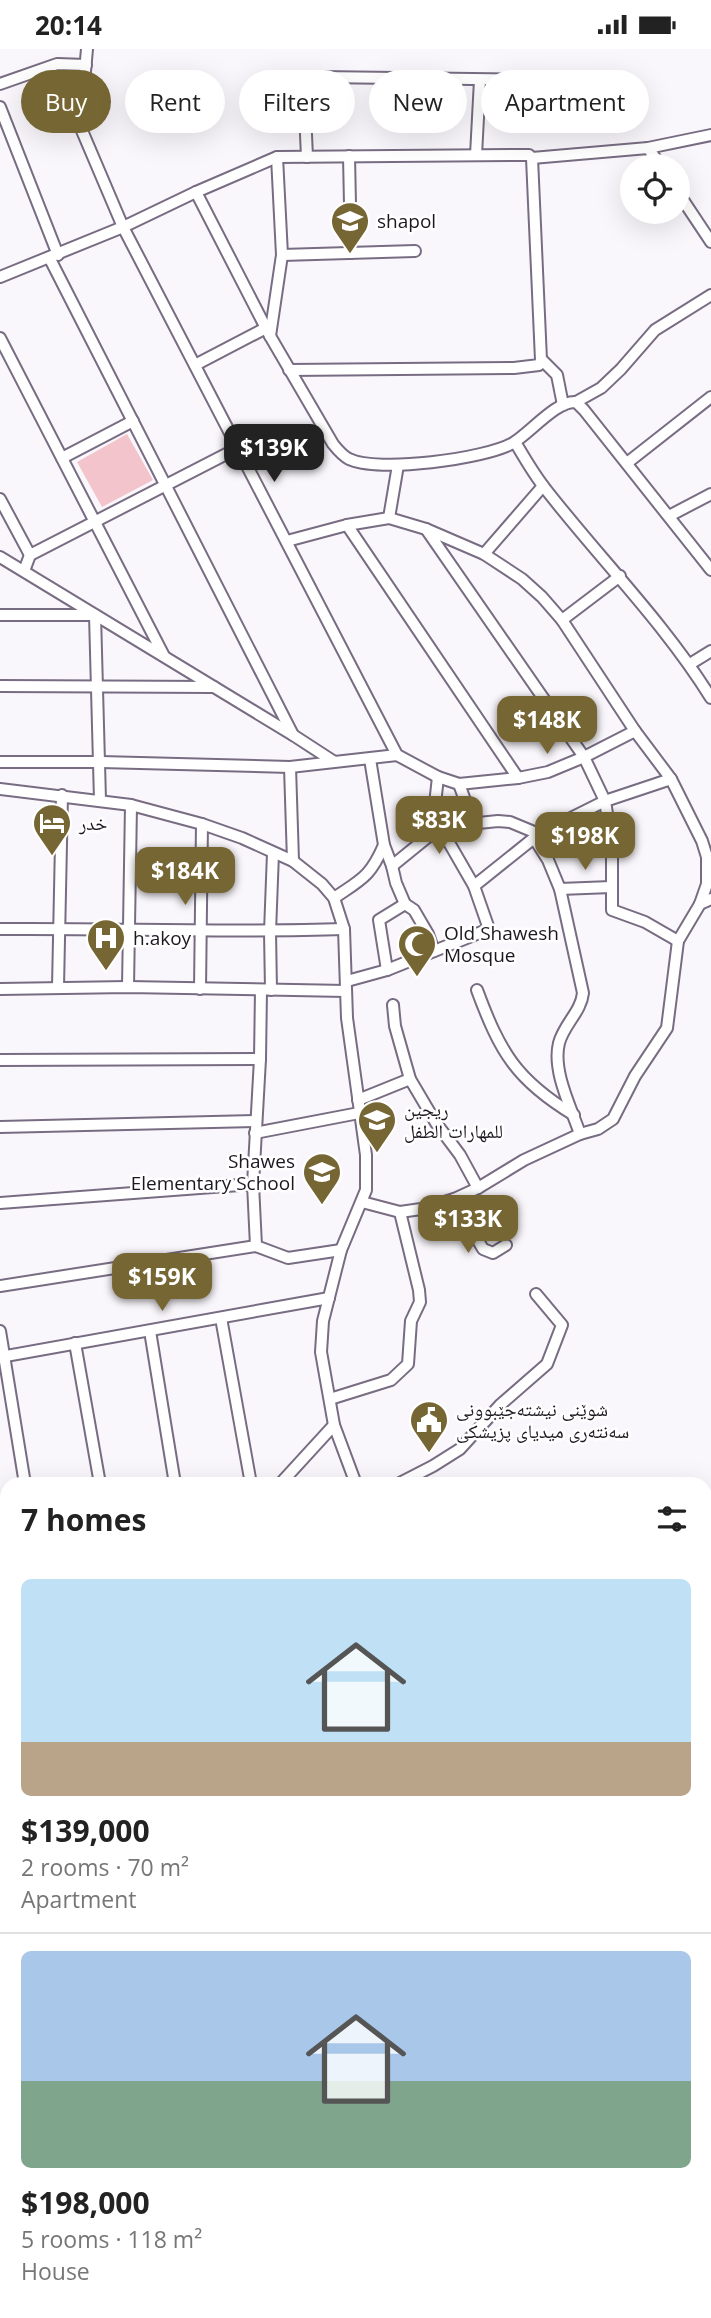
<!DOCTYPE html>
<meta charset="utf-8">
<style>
body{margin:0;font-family:"Open Sans","Noto Naskh Arabic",sans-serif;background:#f6f6f6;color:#222;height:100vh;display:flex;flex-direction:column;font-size:26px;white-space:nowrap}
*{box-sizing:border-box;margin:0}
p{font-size:23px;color:#767676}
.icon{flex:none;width:38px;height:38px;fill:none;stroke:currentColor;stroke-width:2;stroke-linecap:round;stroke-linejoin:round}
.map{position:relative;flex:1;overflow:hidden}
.sheet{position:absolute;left:0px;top:1428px;width:712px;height:842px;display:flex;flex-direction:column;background:#fff;border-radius:21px 21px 0 0;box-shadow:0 7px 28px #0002}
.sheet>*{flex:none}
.guide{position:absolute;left:21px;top:21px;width:670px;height:63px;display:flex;gap:14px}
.buttons{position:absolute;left:620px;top:105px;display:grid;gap:14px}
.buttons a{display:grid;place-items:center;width:70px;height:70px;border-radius:50%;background:#fff;box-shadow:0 7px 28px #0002;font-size:35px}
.price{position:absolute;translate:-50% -60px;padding:0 16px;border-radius:14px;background:#766634;color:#fff;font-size:23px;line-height:46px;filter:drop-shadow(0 2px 4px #0008)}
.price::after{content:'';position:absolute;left:50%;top:42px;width:21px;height:16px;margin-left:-10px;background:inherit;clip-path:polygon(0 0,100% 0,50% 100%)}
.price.on{background:#222;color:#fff}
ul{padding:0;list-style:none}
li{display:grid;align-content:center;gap:14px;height:371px;padding:0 21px}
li+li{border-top:2px solid #e0e0e0}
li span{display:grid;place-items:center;height:217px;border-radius:10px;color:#555}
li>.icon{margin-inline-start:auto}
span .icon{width:126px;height:126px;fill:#fffc;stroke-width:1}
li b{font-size:30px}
h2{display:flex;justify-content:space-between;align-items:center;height:84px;padding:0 21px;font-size:30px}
.tag{padding:0 24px;border-radius:32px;background:#fff;box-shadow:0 7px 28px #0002;font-size:24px;line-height:63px}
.tag.on{background:#766634;color:#fff}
.status{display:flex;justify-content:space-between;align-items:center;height:49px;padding:0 35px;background:#fff;direction:ltr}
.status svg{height:19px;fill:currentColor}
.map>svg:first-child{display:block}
</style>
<div class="status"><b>20:14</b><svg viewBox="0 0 49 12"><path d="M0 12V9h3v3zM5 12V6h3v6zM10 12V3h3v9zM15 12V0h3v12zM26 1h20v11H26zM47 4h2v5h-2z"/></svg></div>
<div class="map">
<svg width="711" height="2269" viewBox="0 0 711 2269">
<rect width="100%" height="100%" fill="#faf7fc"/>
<path fill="#f3c4cb" d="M127,385L153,431L102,458L77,413Z"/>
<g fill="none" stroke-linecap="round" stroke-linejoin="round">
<defs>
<g id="minor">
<path d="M87,0L80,77L123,178L397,706L438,728L459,735L518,729L548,723L584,708L635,682"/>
<path d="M0,35L57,15L86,16"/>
<path d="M0,58L58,206"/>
<path d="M648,99L661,117"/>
<path d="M476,106L480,31"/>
<path d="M349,107L351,204"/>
<path d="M307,108L304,41L320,28L551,31"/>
<path d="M532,109L648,99L711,86"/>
<path d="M677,142L711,193"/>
<path d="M196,143L270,287L333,395C337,400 343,407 349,410C378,424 485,410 513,394C530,384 557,351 576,353L584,361L711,521"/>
<path d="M282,206L415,202"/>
<path d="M50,210L293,686"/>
<path d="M0,228L123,178L196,143L277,108L519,106H529L532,109L541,311L539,316L514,319L289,321"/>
<path d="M270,287L282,206L277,108"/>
<path d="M0,289L164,607"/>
<path d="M541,310L557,326L563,356"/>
<path d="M195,316L266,279"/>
<path d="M576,353L601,339L621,320L655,281L711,246"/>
<path d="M515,393C524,408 533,424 544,438C599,509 663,572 711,649"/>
<path d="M62,409L133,372"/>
<path d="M627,414L711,348"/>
<path d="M0,450L30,506"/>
<path d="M669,467L711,445"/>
<path d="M389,469L398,416"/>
<path d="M347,476L518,729"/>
<path d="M426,480L584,708L605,752L612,796V861L645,873L678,892"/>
<path d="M287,492L347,476L389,469L426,480L484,505L522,530L542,548L562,571L635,682L671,730L702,792L707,808V835L700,855"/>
<path d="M484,505L543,437"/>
<path d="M0,508L293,686L333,712"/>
<path d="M24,522L30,506L238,399"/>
<path d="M0,566H95L100,751"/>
<path d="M562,571L620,527"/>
<path d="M690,615L711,602"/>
<path d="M0,637L214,638"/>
<path d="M370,710L384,796L392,817L396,834L405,855L414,861L428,885L434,902"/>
<path d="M0,713H101L290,718L397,706"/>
<path d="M290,718L293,812"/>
<path d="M459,735L473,773"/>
<path d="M0,740L131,756L202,775L242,789L293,812L322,835L334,849L344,880L347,969L366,1106V1141L341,1201L323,1272L321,1303L334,1376L356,1435"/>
<path d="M534,789L548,811L560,840L583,944C581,963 564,975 559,994C552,1022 571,1058 580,1085"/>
<path d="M392,817L440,778L498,772L510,773L539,785"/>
<path d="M474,837L539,785L605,752L671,730"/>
<path d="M560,840L611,838"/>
<path d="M334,849C362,830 370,828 384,796"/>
<path d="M0,880C115,879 229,884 344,880"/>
<path d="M387,921L379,871L405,855"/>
<path d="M347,932L387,921L489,880L474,837L440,778L435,755L438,728"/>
<path d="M58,938L62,746"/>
<path d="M128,938L131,756"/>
<path d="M0,940L128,938L346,942"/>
<path d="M200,940L202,775"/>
<path d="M271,941L270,883L273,804"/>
<path d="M477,941C500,1003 516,1031 574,1066"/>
<path d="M393,956L395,977L410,1030L436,1074L460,1106L478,1139"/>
<path d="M0,1011L260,1010"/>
<path d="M358,1051L410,1030"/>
<path d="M0,1078L255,1072"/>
<path d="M255,1084L359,1064"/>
<path d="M454,1150L483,1200L493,1204L506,1196"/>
<path d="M362,1153L400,1163L421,1160L454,1150L478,1139L524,1111L580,1085L598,1080L613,1070L635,1027L667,979L678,892L700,855L711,850"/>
<path d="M0,1154L253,1135"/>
<path d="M256,1197L253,1135L260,1010L261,941"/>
<path d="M0,1237L256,1197L288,1209L341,1201"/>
<path d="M221,1269L251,1435"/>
<path d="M0,1282L25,1435"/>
<path d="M150,1282L175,1435"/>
<path d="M75,1294L100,1435"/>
<path d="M0,1308L329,1249"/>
<path d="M330,1350L391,1331L408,1315L411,1272L420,1253L419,1241L400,1163"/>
<path d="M280,1435L334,1376"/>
<path d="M398,1435L433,1417L460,1400L500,1356L547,1315L562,1276L536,1245"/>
<path d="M0,1481L7,1480"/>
<path d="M705,1595L711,1575"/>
<path d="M0,1674L7,1671"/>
<path d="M705,1710L711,1711"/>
</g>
<g id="tertiary">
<path d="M705,1996L711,1991"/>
<path d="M705,2087L711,2089"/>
</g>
<g id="trunk">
<path d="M0,1978L7,1979"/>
<path d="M0,2008H7"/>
<path d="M705,2021L711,2022"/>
<path d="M705,2051H711"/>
</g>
</defs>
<use href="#minor" stroke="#786c82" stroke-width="14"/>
<use href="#tertiary" stroke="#786c82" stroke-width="18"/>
<use href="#trunk" stroke="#786c82" stroke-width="21"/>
<use href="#minor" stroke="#fff" stroke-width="10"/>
<use href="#tertiary" stroke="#fff" stroke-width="14"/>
<use href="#trunk" stroke="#fff" stroke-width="18"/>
</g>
<defs>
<symbol id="school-pin" viewBox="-11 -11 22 30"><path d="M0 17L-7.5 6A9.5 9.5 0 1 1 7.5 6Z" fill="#766634" stroke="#fff"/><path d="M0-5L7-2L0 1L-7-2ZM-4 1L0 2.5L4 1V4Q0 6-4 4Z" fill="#fff"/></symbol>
<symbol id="hotel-pin" viewBox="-11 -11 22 30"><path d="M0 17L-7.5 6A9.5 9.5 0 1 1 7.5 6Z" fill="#766634" stroke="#fff"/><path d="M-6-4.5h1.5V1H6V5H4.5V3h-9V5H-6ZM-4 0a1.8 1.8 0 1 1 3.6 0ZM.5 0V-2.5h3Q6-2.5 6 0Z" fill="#fff"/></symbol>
<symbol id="hospital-pin" viewBox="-11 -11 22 30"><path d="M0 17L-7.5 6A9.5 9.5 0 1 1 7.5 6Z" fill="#766634" stroke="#fff"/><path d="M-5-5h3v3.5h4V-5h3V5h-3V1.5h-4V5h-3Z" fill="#fff"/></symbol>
<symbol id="mosque-pin" viewBox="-11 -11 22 30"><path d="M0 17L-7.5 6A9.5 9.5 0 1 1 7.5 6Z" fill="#766634" stroke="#fff"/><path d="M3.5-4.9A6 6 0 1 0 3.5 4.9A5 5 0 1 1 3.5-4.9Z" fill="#fff"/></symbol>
<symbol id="civic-pin" viewBox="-11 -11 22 30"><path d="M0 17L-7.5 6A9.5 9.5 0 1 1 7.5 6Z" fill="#766634" stroke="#fff"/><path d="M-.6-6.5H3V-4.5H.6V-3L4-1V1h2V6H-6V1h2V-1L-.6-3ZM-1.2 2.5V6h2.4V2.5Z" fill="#fff"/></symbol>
</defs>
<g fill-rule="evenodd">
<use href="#school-pin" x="328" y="150" width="44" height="60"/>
<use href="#hotel-pin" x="30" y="752" width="44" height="60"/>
<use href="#hospital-pin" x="84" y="867" width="44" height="60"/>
<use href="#mosque-pin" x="395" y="873" width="44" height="60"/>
<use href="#school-pin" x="355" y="1049" width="44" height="60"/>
<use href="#school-pin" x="300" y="1101" width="44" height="60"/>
<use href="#civic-pin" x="407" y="1349" width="44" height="60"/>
</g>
<g text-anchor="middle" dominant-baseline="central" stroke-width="5" stroke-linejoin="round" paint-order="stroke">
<g font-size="19" fill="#1d1820" stroke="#fff" text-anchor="start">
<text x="377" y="172">shapol</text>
<text x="79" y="774">خدر</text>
<text x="444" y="884">Old Shawesh<tspan x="444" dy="22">Mosque</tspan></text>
<text x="133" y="889">h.akoy</text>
<text x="404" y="1060">ريجين<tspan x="404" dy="22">للمهارات الطفل</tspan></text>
<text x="295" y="1112" text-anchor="end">Shawes<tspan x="295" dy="22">Elementary School</tspan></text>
<text x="456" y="1360">شوێنی نیشتەجێبوونی<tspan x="456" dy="22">سەنتەری میدیای پزیشکی</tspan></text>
</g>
</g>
</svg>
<div class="buttons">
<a><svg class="icon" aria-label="locate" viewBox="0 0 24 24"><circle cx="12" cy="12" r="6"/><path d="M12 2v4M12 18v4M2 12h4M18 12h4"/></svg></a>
</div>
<b class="price on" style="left:274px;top:435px">$139K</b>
<b class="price" style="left:547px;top:707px">$148K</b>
<b class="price" style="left:439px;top:807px">$83K</b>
<b class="price" style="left:585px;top:823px">$198K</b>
<b class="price" style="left:185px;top:858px">$184K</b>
<b class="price" style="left:468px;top:1206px">$133K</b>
<b class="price" style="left:162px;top:1264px">$159K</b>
<div class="guide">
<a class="tag on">Buy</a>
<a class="tag">Rent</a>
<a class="tag">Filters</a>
<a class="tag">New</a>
<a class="tag">Apartment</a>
</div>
<section class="sheet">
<h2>7 homes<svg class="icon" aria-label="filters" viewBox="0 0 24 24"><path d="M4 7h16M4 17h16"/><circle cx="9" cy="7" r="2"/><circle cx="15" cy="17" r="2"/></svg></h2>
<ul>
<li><span style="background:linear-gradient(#bfe0f5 75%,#b9a48a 0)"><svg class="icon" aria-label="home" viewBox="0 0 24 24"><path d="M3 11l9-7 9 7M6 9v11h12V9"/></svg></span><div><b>$139,000</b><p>2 rooms · 70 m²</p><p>Apartment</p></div></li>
<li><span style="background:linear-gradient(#a9c7e8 60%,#7fa58c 0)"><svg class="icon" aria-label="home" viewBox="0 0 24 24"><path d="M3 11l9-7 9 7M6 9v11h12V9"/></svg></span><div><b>$198,000</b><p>5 rooms · 118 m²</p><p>House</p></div></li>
</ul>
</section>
</div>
